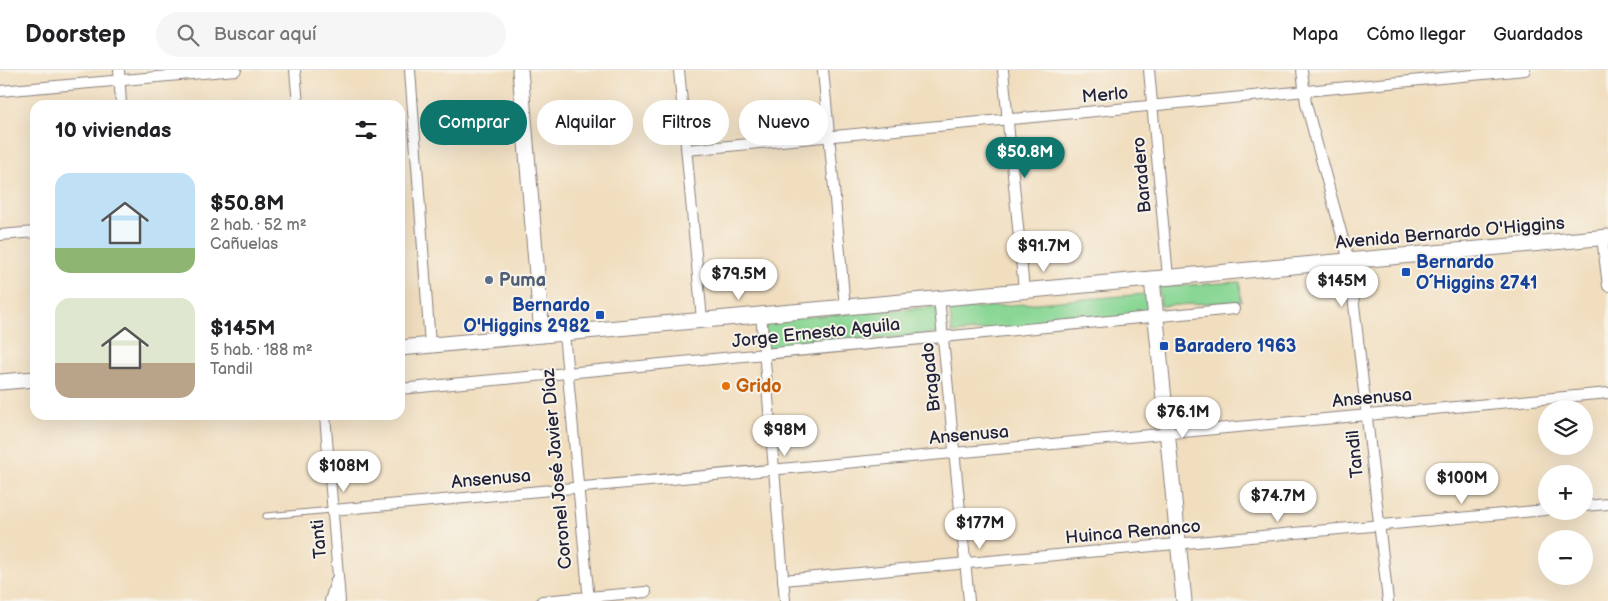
<!DOCTYPE html>
<html lang="es">
<meta charset="utf-8">
<style>
body{margin:0;font-family:"Balsamiq Sans",sans-serif;background:#f6f6f6;color:#202124;height:100vh;display:flex;flex-direction:column;font-size:19px;white-space:nowrap}
*{box-sizing:border-box;margin:0}
p{font-size:16px;color:#757577}
.icon{flex:none;width:28px;height:28px;fill:none;stroke:currentColor;stroke-width:2;stroke-linecap:round;stroke-linejoin:round}
.map{position:relative;flex:1;overflow:hidden}
.sheet{position:absolute;left:30px;top:30px;width:375px;height:320px;display:flex;flex-direction:column;background:#fff;border-radius:15px;box-shadow:0 5px 20px #0002}
.sheet>*{flex:none}
.guide{position:absolute;left:420px;top:30px;width:475px;height:45px;display:flex;gap:10px}
.fabs{position:absolute;left:1538px;top:330px;display:grid;gap:10px}
.fabs a{display:grid;place-items:center;width:55px;height:55px;border-radius:50%;background:#fff;box-shadow:0 5px 20px #0002;font-size:25px}
.price{position:absolute;translate:-50% -42px;padding:0 11px;border-radius:18px;background:#fff;color:#222;font-size:16px;line-height:32px;filter:drop-shadow(0 1px 2px #0008)}
.price::after{content:'';position:absolute;left:50%;top:30px;width:15px;height:11px;margin-left:-8px;background:inherit;clip-path:polygon(0 0,100% 0,50% 100%)}
.price.active{background:#0f766e;color:#fff}
ul{padding:0;list-style:none}
li{display:flex;align-items:center;gap:15px;height:125px;padding:0 25px}
li span{display:grid;place-items:center;flex:none;width:140px;height:100px;border-radius:15px;color:#555}
li>.icon{margin-inline-start:auto}
span .icon{width:60px;height:60px;fill:#fffc;stroke-width:1}
li b{font-size:21px}
h2{display:flex;justify-content:space-between;align-items:center;height:60px;padding:0 25px;font-size:21px}
.pill{padding:0 18px;border-radius:22px;background:#fff;box-shadow:0 5px 20px #0002;font-size:18px;line-height:45px}
.pill.active{background:#0f766e;color:#fff}
header{display:flex;align-items:center;gap:30px;box-sizing:border-box;height:70px;padding:0 25px;background:#fff;border-bottom:1px solid #e0e0e0}
header strong{font-size:24px}
nav{display:flex;gap:28px;margin-inline-start:auto;font-size:18px}
.search{width:350px;height:45px;background:#f6f6f6;display:flex;align-items:center;gap:12px;box-sizing:border-box;padding:0 18px;border-radius:28px;color:#757577;font-size:19px}
.map>svg:first-child{display:block}
</style>
<header>
<strong>Doorstep</strong>
<div class="search"><svg class="icon" aria-label="search" viewBox="0 0 24 24"><circle cx="10" cy="10" r="6"/><path d="M15 15l6 6"/></svg>Buscar aquí</div>
<nav><a>Mapa</a><a>Cómo llegar</a><a>Guardados</a></nav>
</header>
<div class="map">
<svg width="1608" height="531" viewBox="0 0 1608 531">
<rect width="100%" height="100%" fill="#f7f3e8"/>
<filter id="ink" filterUnits="userSpaceOnUse"><feTurbulence type="fractalNoise" baseFrequency=".02" numOctaves="2"/><feDisplacementMap in="SourceGraphic" scale="10" xChannelSelector="R" yChannelSelector="G"/><feConvolveMatrix kernelMatrix="1 2 1 2 8 2 1 2 1" color-interpolation-filters="sRGB"/></filter>
<filter id="wash" filterUnits="userSpaceOnUse"><feTurbulence type="fractalNoise" baseFrequency=".0096" numOctaves="4" result="noise"/><feDisplacementMap in="SourceGraphic" scale="20" xChannelSelector="R" yChannelSelector="G"/><feGaussianBlur stdDeviation="1.12" result="paint"/><feColorMatrix in="noise" values="0 0 0 0 0 0 0 0 0 0 0 0 0 0 0 0 0 1.4 0 .05"/><feComposite in="paint" operator="in"/></filter>
<g filter="url(#wash)">
<rect width="100%" height="100%" fill="#f1debf"/>
<g fill="#8ad795" stroke="#567c68">
<path d="M1240,212L1241,231L1161,236L1159,217Z"/>
<path d="M1146,224L1148,246L952,263L950,240Z"/>
<path d="M936,237L938,263L767,279L765,250Z"/>
</g>
</g>
<g filter="url(#ink)">
<g fill="none" stroke-linecap="round" stroke-linejoin="round">
<defs>
<path id="service" d="M266,446L332,440"/>
<g id="minor">
<path d="M119,0L121,35"/>
<path d="M295,0L298,35"/>
<path d="M410,0L430,275"/>
<path d="M679,0L702,250"/>
<path d="M823,0L845,237"/>
<path d="M1003,0L1024,220"/>
<path d="M1149,0L1168,207"/>
<path d="M1302,0L1306,34L1349,191L1388,531"/>
<path d="M0,21L236,0"/>
<path d="M687,80L1525,0"/>
<path d="M0,165L35,162"/>
<path d="M1602,167L1608,216"/>
<path d="M939,228L969,531"/>
<path d="M761,244L785,531"/>
<path d="M564,263L589,531"/>
<path d="M400,319L1234,239"/>
<path d="M325,345L340,531"/>
<path d="M1584,436L1608,434"/>
<path d="M333,440L1608,323"/>
<path d="M783,510L1546,440"/>
<path d="M330,531L336,510"/>
<path d="M542,531L646,522"/>
</g>
<g id="secondary">
<path d="M520,0L542,265"/>
<path d="M1152,209L1184,531"/>
<path d="M400,278L1608,167"/>
<path d="M0,312L35,309"/>
</g>
</defs>
<use href="#service" stroke="#8a807d" stroke-width="7"/>
<use href="#minor" stroke="#8a807d" stroke-width="12"/>
<use href="#secondary" stroke="#8a807d" stroke-width="17"/>
<use href="#service" stroke="#fff" stroke-width="5"/>
<use href="#minor" stroke="#fff" stroke-width="10"/>
<use href="#secondary" stroke="#fff" stroke-width="15"/>
</g>
</g>
<g fill="#1a4fb4" stroke="#f7f3e8" stroke-width="2">
<rect x="1401" y="197" width="10" height="10" rx="2.5"/>
<rect x="595" y="240" width="10" height="10" rx="2.5"/>
<rect x="1159" y="271" width="10" height="10" rx="2.5"/>
</g>
<circle fill="#5c6f8a" stroke="#f7f3e8" stroke-width="2" cx="489" cy="210" r="5"/>
<circle fill="#e8710a" stroke="#f7f3e8" stroke-width="2" cx="726" cy="316" r="5"/>
<g text-anchor="middle" dominant-baseline="central" stroke-width="4" stroke-linejoin="round" paint-order="stroke">
<g font-size="18" fill="#22223b" stroke="#f7f3e8">
<text transform="translate(1105 25) rotate(-5)">Merlo</text>
<text transform="translate(1142 105) rotate(-95)">Baradero</text>
<text transform="translate(1450 163) rotate(-5)">Avenida Bernardo O'Higgins</text>
<text transform="translate(816 263) rotate(-6)">Jorge Ernesto Aguila</text>
<text transform="translate(931 307) rotate(-96)">Bragado</text>
<text transform="translate(1372 328) rotate(-5)">Ansenusa</text>
<text transform="translate(969 365) rotate(-5)">Ansenusa</text>
<text transform="translate(1355 384) rotate(-96)">Tandil</text>
<text transform="translate(557 399) rotate(-95)">Coronel José Javier Díaz</text>
<text transform="translate(491 409) rotate(-5)">Ansenusa</text>
<text transform="translate(1133 462) rotate(-5)">Huinca Renanco</text>
<text transform="translate(319 469) rotate(-95)">Tanti</text>
</g>
<g font-size="18" font-weight="bold" fill="#164399" stroke="#f7f3e8" text-anchor="start">
<text x="1416" y="192">Bernardo<tspan x="1416" dy="21">O´Higgins 2741</tspan></text>
<text x="590" y="235" text-anchor="end">Bernardo<tspan x="590" dy="21">O'Higgins 2982</tspan></text>
<text x="1174" y="276">Baradero 1963</text>
</g>
<g font-size="18" font-weight="bold" fill="#4e5e75" stroke="#f7f3e8" text-anchor="start">
<text x="499" y="210">Puma</text>
</g>
<g font-size="18" font-weight="bold" fill="#c56008" stroke="#f7f3e8" text-anchor="start">
<text x="736" y="316">Grido</text>
</g>
</g>
</svg>
<div class="fabs">
<a><svg class="icon" aria-label="layers" viewBox="0 0 24 24"><path d="M12 4l9 5-9 5-9-5zM3 14l9 5 9-5"/></svg></a>
<a>+</a>
<a>−</a>
</div>
<b class="price active" style="left:1025px;top:109px">$50.8M</b>
<b class="price" style="left:1044px;top:203px">$91.7M</b>
<b class="price" style="left:739px;top:231px">$79.5M</b>
<b class="price" style="left:1342px;top:238px">$145M</b>
<b class="price" style="left:1183px;top:369px">$76.1M</b>
<b class="price" style="left:785px;top:387px">$98M</b>
<b class="price" style="left:344px;top:423px">$108M</b>
<b class="price" style="left:1462px;top:435px">$100M</b>
<b class="price" style="left:1278px;top:453px">$74.7M</b>
<b class="price" style="left:980px;top:480px">$177M</b>
<div class="guide">
<a class="pill active">Comprar</a>
<a class="pill">Alquilar</a>
<a class="pill">Filtros</a>
<a class="pill">Nuevo</a>
</div>
<section class="sheet">
<h2>10 viviendas<svg class="icon" aria-label="filters" viewBox="0 0 24 24"><path d="M4 7h16M4 17h16"/><circle cx="9" cy="7" r="2"/><circle cx="15" cy="17" r="2"/></svg></h2>
<ul>
<li><span style="background:linear-gradient(#bfe0f5 75%,#8fb573 0)"><svg class="icon" aria-label="home" viewBox="0 0 24 24"><path d="M3 11l9-7 9 7M6 9v11h12V9"/></svg></span><div><b>$50.8M</b><p>2 hab. · 52 m²</p><p>Cañuelas</p></div></li>
<li><span style="background:linear-gradient(#dfe7d0 65%,#b9a48a 0)"><svg class="icon" aria-label="home" viewBox="0 0 24 24"><path d="M3 11l9-7 9 7M6 9v11h12V9"/></svg></span><div><b>$145M</b><p>5 hab. · 188 m²</p><p>Tandil</p></div></li>
</ul>
</section>
</div>
